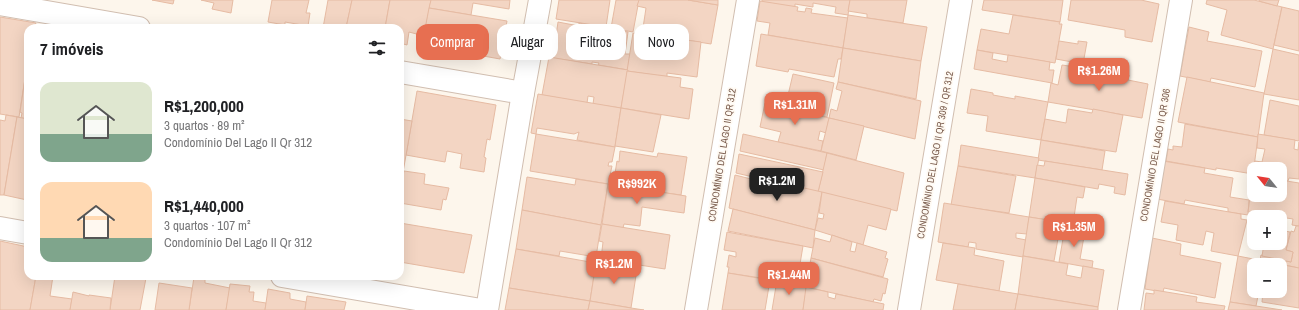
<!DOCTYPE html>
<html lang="pt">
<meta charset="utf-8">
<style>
body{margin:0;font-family:"Archivo Narrow",sans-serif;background:#f2f2f2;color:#202124;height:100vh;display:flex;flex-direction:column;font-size:15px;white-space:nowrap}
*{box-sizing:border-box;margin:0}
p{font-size:13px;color:#757577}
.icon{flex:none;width:22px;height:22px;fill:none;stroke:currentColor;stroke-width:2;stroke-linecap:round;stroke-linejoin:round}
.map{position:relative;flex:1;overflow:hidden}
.drawer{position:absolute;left:24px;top:24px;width:380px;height:256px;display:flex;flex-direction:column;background:#fff;border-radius:12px;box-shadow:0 4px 16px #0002}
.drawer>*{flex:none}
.guide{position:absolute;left:416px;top:24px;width:380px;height:36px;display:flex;gap:8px}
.needle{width:26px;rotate:300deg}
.tools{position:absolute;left:1247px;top:162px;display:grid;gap:8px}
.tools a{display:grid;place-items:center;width:40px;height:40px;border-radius:8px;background:#fff;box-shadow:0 4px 16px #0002;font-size:20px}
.price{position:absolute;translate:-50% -34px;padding:0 9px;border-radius:8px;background:#e76f51;color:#fff;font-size:13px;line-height:26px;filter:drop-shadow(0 1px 2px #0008)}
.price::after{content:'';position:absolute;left:50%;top:24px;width:12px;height:9px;margin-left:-6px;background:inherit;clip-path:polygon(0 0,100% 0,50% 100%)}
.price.current{background:#222;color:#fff}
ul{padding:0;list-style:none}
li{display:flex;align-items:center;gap:12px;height:100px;padding:0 16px}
li span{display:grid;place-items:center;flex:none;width:112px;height:80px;border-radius:12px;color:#555}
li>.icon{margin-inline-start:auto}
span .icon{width:48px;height:48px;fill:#fffc;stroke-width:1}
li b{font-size:17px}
h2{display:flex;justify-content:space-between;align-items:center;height:48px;padding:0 16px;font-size:17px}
.tag{padding:0 14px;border-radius:12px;background:#fff;box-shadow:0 4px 16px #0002;font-size:14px;line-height:36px}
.tag.current{background:#e76f51;color:#fff}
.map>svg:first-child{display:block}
</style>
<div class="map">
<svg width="1299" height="310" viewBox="0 0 1299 310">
<rect width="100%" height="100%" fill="#fdf6ec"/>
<g fill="#f3d5c3" stroke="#e6bba3">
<path d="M152,0H174L173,4Z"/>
<path d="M201,0H233L231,13L212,9L214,3Z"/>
<path d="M272,0H309L306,13H310L308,26L285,22V25L268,22Z"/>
<path d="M328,0H352L346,28H323Z"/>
<path d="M352,0H390L385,28H346Z"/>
<path d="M390,0H431L424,36L409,32L407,45L400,43V28H385Z"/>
<path d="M431,0H510L509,9L473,3L471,15L429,8Z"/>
<path d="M559,0H610L606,27L556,19Z"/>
<path d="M616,0H639L633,32L611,28Z"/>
<path d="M639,0H688L718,5L711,44L673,38V34L643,28L646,8L637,6Z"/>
<path d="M688,0H718V5Z"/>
<path d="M762,0H850L848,15L835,13L836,7L813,3V7L795,4V7L762,2Z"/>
<path d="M850,0H907L903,23L867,18V14L848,11Z"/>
<path d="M984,0H1063L1060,22L982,10Z"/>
<path d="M1071,0H1141L1159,4L1152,42L1125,37V30L1068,20Z"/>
<path d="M1207,0H1254L1282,7L1273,49L1221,35L1227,10L1206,4Z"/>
<path d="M1259,0H1279L1277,6L1259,1Z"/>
<path d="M760,1L798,7L797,11L805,12L806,8L812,9L811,13L848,18L843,48L768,35L770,23L757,21Z"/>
<path d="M1282,7L1299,11V51L1274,45Z"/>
<path d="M429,8L507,21L500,59L422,45Z"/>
<path d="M848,15L927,27L921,61L843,48Z"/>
<path d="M1013,15L1060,22L1059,24H1062L1055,63L977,50L981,29L1009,34Z"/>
<path d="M0,17L36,23L34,27L28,28V59L19,117L0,114Z"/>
<path d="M558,22L579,26V23L628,32L625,54H630L628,70L598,65L599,63L592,62V64L553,58Z"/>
<path d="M1189,27L1209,32L1207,41L1262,51L1255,87L1211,78L1210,82L1180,76Z"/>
<path d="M633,33L701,42L697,77L667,73V77L627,71Z"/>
<path d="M761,34L843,48L841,59H838L834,77L789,69L788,72L756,66Z"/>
<path d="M1059,41L1078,44V41L1087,42L1083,64L1056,59Z"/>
<path d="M843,48L921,61L916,99L838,82Z"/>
<path d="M1273,49L1299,55V100L1264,94Z"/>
<path d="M977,50L993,53L992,59L1007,62L1008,55L1050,62L1049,70H1054L1052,83L974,69Z"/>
<path d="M549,57L628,70L621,108L593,104L594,97L588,96L587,103L542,95Z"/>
<path d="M28,59V119L21,118L22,113L20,112Z"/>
<path d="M1062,65L1129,75L1128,80L1148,84L1142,118L1048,102L1051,83L1058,85Z"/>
<path d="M627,71L681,78L680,87L693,89L689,119L621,108Z"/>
<path d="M793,74L834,83L827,117L785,108Z"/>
<path d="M1187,77L1264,93L1258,137L1178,122Z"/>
<path d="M838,82L921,101L915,139L829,118L831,109L837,111L842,91L836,89Z"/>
<path d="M971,89L993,93V95L1015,99V96L1048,102L1041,140L986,131L988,116L967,113Z"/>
<path d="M417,91L496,105L490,140L487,139L484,157L486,158L484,172L460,168L462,154L447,151L445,162L406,155Z"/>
<path d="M538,94L621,108L615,147L577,140L579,132L574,134L537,128L536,134L531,133Z"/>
<path d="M1270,100L1299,106V141L1264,135Z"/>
<path d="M765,103L829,118L826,133L820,131L818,140L823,141L821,151L778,142L781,132L760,127Z"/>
<path d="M621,108L661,115L653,152L615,146Z"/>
<path d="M1068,109L1092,113L1093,109L1123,115L1116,152L1041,140L1045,119L1066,123Z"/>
<path d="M6,115L17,117L4,195H0V120L5,121Z"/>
<path d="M17,117L28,119V193L27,200L4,195Z"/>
<path d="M829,118L864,126L856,160L821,151Z"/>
<path d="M400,119L412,121L402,178H400Z"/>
<path d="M1185,124L1258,137L1253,174L1216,168V170L1166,161L1168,149L1173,150V146L1182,147Z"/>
<path d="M536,134L615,147L612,162H609L608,166H612L608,184L530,171Z"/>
<path d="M743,134L827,153L824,170L740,151Z"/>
<path d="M1258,134L1295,140L1294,149L1298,150L1299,142V179L1289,178L1288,181L1280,180V169H1254V176H1253L1255,161L1262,162L1265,149L1257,148Z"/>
<path d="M1041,140L1105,151L1102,170L1038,160Z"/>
<path d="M961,145L1039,158L1035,178L958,166Z"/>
<path d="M620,151L657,157L658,153L687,157L681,195L613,186L617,161L619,162Z"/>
<path d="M827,153L904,173L897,211L818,192Z"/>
<path d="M739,154L823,172L818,192L736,173Z"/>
<path d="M1045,161L1128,174L1125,195L1114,193L1115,187L1099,184L1098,189L1035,178L1037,165L1044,166Z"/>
<path d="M1163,161L1205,168L1204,173L1233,178L1230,197L1249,200L1248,215L1228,212V208L1185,200L1184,204L1157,199Z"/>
<path d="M958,166L1016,176L1009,213L951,205Z"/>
<path d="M404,171L425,174L424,184L449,188L446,200L443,199L441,210L400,203V192Z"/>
<path d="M735,175L779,186L778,190H780L782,183L822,192L815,230L729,208Z"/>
<path d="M1253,176H1254V195H1280V180L1299,183V226L1292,225L1293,219L1248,212Z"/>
<path d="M527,177L575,185L576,179L608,184L601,225L522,210Z"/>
<path d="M1035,178L1085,187L1083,198L1077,197L1074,217L1079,218L1078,225L1029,217Z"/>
<path d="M608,184L686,196L684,213L642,207L640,226L624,224L623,228L602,224Z"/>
<path d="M822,192L891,209L886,230L868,225L863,245L815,230L818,218L823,219L824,214L819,213Z"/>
<path d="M1165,201L1241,214V219L1247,220L1238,256L1211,251L1214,233L1206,231L1203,245L1176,240L1178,225L1161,222Z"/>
<path d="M944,203L1029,217L1027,234L1016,233V238L1026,240L1023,257L976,249V243L969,242L968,247L938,242Z"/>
<path d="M733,209L815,230L813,248L728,231Z"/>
<path d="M522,210L601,225L596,257L560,251L559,256L516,249Z"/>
<path d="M1029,217L1061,222L1054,261L1023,256Z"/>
<path d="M400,223L472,235L464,273L400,262Z"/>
<path d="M602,224L670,235L665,269L601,259L603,242L599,241Z"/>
<path d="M1296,226H1299V268L1260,260L1261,255L1291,262L1293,252L1286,250L1291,231L1294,232Z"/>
<path d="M1065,227L1085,231L1080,259L1093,261L1092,268L1059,262Z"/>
<path d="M1280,230L1290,232L1286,250L1293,252L1291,262L1262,256L1264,244L1259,243H1280Z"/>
<path d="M727,232L803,246L800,264L810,265L807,285L728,273L729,267H727L729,255L736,257V252L724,250Z"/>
<path d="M832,235L852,242L850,251L855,252L857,243L887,252L885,258L888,259L883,277L811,258L815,238L830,242Z"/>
<path d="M1152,238L1181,244L1180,255L1221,263L1215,298L1164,288L1163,292L1145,289Z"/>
<path d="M0,241L28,247V276H36L30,310H0Z"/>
<path d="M943,243L975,248L974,255L1004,261L999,291L936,280Z"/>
<path d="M516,249L596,263L590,301L509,288Z"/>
<path d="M1023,256L1068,264L1066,275L1081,278L1083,266L1104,270L1098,307L1018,294Z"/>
<path d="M1238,256L1299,268V308L1262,302L1263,291H1280V265H1254V291H1259L1256,306L1230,302Z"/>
<path d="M811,258L888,279L885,294L883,293L881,301L874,299L873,302L806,287Z"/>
<path d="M596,263L637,269L631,308L590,301Z"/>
<path d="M728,273L770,280L765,310H722Z"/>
<path d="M36,276H53L50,296L72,299L70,310H30Z"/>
<path d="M115,276H156L155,279L146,278L140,310H110Z"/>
<path d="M194,277L205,279V283L230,288L226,310H189Z"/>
<path d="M777,280L807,285L803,310H772Z"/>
<path d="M159,283L192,288L189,310H155Z"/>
<path d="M230,284L250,286L249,292H254L253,301L266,303L265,310H226Z"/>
<path d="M958,284L1018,294L1015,310H953Z"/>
<path d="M806,287L828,292V297L835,299L836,294L884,304L883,310H803Z"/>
<path d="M509,288L590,301L588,310H505Z"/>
<path d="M268,289L290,293V299L306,302L305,310H265Z"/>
<path d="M1154,290L1197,297L1196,302L1225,306L1224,310H1144L1146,293L1154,294Z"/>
<path d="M73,292L89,296V295L111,298L110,310H70Z"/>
<path d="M1018,294L1098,307V310H1015Z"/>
<path d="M307,296L346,302L344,310H305Z"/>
<path d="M590,301L631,308L644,310H588Z"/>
<path d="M1230,302L1282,310H1228Z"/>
</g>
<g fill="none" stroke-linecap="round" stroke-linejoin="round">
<defs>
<g id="minor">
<path d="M0,4L139,28"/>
<path d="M400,72L523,93"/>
<path d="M0,228L28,233"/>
<path d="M282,276L481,310"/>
<path d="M696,310L748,0"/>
<path d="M909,310L961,0"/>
<path d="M1129,310L1181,0"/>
</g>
<path id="tertiary" d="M487,310L523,93L540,0"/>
</defs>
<use href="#minor" stroke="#d1beb0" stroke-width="24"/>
<use href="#tertiary" stroke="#d1beb0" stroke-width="24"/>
<use href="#minor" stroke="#fff" stroke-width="22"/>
<use href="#tertiary" stroke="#fff" stroke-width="22"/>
</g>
<g text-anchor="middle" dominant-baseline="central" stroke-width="3.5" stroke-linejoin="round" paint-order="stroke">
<g font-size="10" fill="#7a5c4d" stroke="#fffaf3">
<text transform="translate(722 155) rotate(-81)">CONDOMÍNIO DEL LAGO II QR 312</text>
<text transform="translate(935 155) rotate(-80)">CONDOMÍNIO DEL LAGO II QR 309 / QR 312</text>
<text transform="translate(1155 155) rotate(-80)">CONDOMÍNIO DEL LAGO II QR 306</text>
</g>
</g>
</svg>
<div class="tools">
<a><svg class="needle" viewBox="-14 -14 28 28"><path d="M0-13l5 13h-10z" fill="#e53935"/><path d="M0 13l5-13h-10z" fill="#757577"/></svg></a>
<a>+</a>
<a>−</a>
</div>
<b class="price" style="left:1099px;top:92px">R$1.26M</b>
<b class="price" style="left:795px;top:126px">R$1.31M</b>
<b class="price current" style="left:777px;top:202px">R$1.2M</b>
<b class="price" style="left:637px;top:205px">R$992K</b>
<b class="price" style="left:1074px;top:248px">R$1.35M</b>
<b class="price" style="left:614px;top:285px">R$1.2M</b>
<b class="price" style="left:789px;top:296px">R$1.44M</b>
<div class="guide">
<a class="tag current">Comprar</a>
<a class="tag">Alugar</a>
<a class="tag">Filtros</a>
<a class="tag">Novo</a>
</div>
<section class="drawer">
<h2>7 imóveis<svg class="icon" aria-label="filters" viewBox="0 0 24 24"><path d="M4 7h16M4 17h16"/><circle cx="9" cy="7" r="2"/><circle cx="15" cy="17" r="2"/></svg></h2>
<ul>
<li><span style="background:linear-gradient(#dfe7d0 65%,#7fa58c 0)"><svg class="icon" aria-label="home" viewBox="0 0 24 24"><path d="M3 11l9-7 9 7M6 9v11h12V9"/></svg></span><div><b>R$1,200,000</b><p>3 quartos · 89 m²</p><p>Condomínio Del Lago II Qr 312</p></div></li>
<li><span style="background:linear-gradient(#ffd9b3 70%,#7fa58c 0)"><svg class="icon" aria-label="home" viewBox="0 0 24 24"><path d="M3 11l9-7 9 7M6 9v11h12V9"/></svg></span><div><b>R$1,440,000</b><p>3 quartos · 107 m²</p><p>Condomínio Del Lago II Qr 312</p></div></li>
</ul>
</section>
</div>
